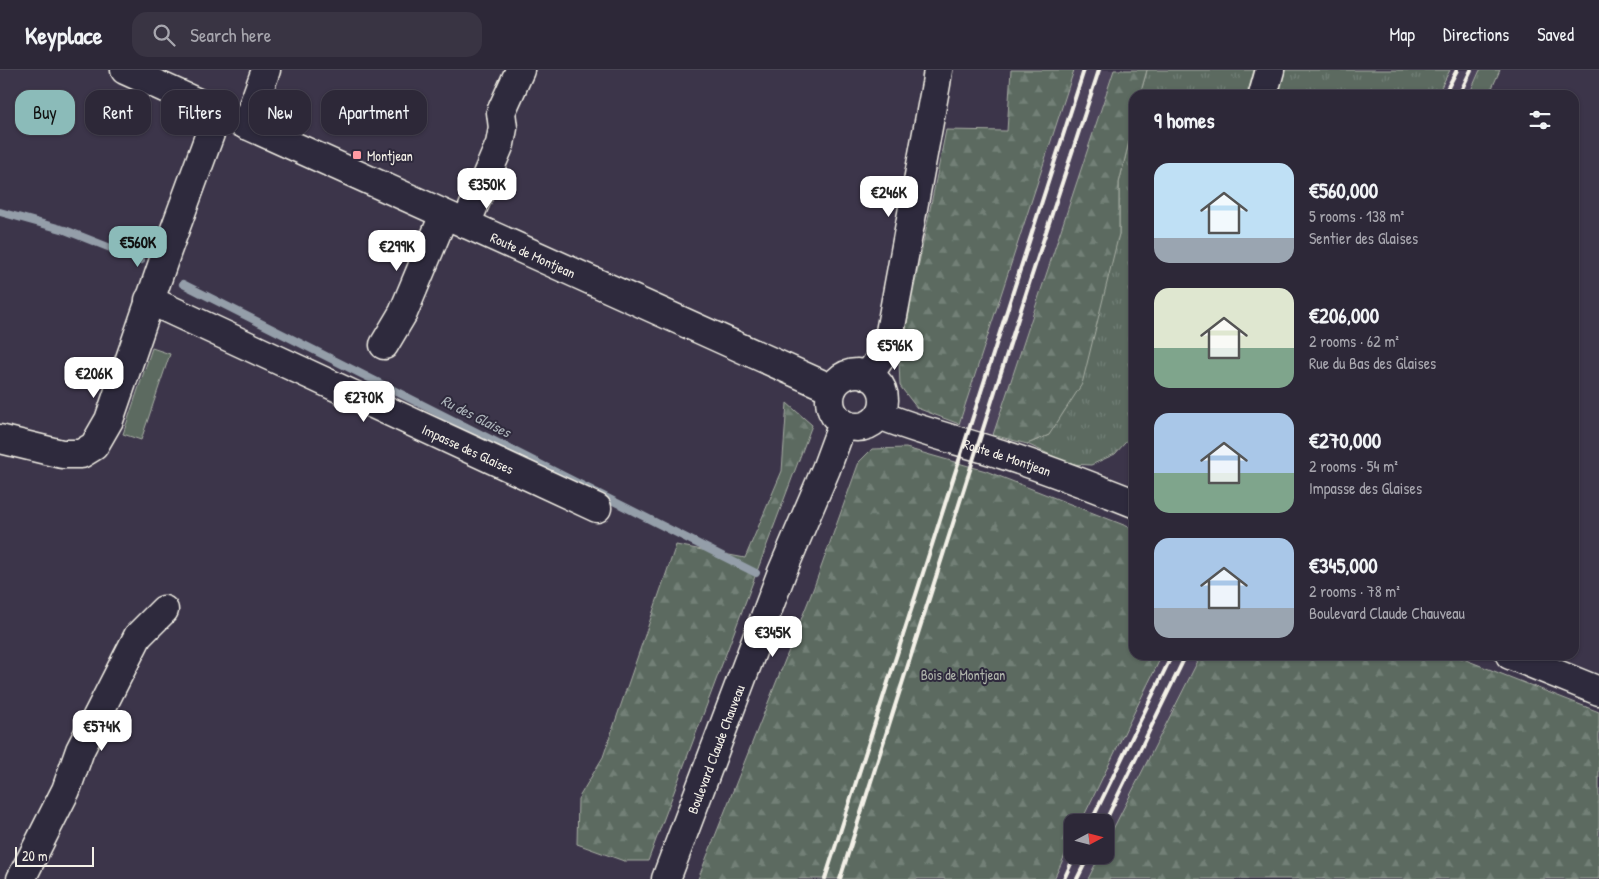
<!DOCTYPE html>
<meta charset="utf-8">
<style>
body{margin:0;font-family:"Patrick Hand",sans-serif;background:#393443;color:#f1f3f6;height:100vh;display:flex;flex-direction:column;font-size:19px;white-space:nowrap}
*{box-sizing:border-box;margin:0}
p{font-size:16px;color:#a7a6ae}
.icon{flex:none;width:28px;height:28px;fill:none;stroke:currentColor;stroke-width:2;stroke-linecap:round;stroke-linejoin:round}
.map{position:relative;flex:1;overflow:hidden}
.details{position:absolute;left:1129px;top:20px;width:450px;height:570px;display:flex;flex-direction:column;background:#2d2838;border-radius:15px;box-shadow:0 1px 4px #0004,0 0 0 1px #484453}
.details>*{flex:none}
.guide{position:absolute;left:15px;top:20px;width:475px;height:45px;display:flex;gap:10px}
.needle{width:32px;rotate:83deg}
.controls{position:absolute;left:1064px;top:744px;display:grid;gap:10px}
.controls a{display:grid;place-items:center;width:50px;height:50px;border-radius:10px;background:#2d2838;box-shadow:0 1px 4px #0004,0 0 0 1px #484453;font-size:25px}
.scale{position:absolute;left:15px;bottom:12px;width:79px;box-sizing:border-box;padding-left:5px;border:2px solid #f4f1e8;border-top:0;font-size:14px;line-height:18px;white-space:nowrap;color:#f4f1e8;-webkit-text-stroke:4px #2f2a3d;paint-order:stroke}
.price{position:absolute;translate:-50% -42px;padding:0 11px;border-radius:10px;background:#fff;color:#222;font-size:16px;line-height:32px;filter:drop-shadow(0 1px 2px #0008)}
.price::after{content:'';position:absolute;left:50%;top:30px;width:15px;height:11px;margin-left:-8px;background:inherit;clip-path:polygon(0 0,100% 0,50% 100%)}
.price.selected{background:#8bbbb9;color:#111}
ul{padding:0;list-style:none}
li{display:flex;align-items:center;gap:15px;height:125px;padding:0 25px}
li span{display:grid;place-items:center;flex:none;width:140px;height:100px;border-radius:15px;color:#555}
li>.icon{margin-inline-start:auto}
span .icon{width:60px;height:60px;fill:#fffc;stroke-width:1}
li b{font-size:21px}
h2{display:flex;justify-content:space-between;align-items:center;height:60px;padding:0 25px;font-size:21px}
.pill{padding:0 18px;border-radius:15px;background:#2d2838;box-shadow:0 1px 4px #0004,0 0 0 1px #484453;font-size:18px;line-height:45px}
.pill.selected{background:#8bbbb9;color:#111}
header{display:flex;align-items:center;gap:30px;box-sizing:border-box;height:70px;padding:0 25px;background:#2d2838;border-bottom:1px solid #484453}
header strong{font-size:24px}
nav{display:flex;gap:28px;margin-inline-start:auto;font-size:18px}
.search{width:350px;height:45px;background:#393443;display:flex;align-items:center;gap:12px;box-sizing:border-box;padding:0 18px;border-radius:15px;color:#a7a6ae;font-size:19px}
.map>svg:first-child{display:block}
</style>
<header>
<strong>Keyplace</strong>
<div class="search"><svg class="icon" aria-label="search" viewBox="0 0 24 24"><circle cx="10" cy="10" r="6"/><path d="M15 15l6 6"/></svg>Search here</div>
<nav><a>Map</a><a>Directions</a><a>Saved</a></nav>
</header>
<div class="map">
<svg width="1599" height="809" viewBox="0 0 1599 809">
<defs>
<pattern id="grass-tufts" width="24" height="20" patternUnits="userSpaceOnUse" patternTransform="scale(1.25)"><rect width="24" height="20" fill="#5b6a60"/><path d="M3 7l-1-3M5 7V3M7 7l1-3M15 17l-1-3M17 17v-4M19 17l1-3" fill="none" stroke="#738077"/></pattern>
<pattern id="forest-firs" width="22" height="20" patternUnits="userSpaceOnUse" patternTransform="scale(1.25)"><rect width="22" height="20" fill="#5b6a60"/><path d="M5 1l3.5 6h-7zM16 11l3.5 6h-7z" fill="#738077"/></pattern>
</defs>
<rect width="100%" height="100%" fill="#3c354a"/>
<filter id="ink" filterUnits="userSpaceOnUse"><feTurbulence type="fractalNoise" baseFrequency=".02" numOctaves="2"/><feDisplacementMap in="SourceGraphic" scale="10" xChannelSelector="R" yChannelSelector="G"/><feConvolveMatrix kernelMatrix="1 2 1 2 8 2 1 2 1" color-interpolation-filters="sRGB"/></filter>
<g filter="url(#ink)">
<g fill="#4b425a">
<path d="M1074,0H1114L993,365L959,354Z"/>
<path d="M1450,0H1480L1469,25H1437Z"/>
<path d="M1162,585H1201L1105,775V752H1081Z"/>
<path d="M1072,770V785H1100L1088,809H1054Z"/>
</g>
<g fill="url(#grass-tufts)" stroke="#a8aea4">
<path d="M1147,0H1254L1247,25H1140Z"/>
<path d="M1284,0H1450L1437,25H1276Z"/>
<path d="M1480,0H1500L1489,25H1469Z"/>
<path d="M1134,51V363L1115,384L1091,395L1070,394L1027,374L1049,365L1119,164V113Z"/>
</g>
<g fill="url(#forest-firs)" stroke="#a8aea4">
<path d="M1011,0H1074L959,354L917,338L900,316L899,292L946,60L1007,61Z"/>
<path d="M1114,0H1147L1140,25H1134V51L1119,113V164L1082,314L1049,365L1027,374L993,365Z"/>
<path d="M787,333L812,355L648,791H624L577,774L578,729L603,687L676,475L745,488L782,401Z"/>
<path d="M906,378L986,401L1134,459V585H1162L1081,752H1072V770L1054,809H698L814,517L859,392L872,379Z"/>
<path d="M1201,585H1453L1599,642V809H1088L1100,785H1105V775Z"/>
</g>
<path fill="#5b6a60" stroke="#a8aea4" d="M152,278L170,284L141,370L123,364Z"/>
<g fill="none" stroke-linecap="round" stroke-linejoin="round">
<g stroke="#949ea9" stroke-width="8">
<path d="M0,142L65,160L141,190"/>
<path d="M183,214L756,503"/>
</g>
<defs>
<g id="minor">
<path d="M246,55L266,0"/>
<path d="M466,154L500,74L503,58L501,42L520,0"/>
<path id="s1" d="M149,230L597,438"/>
<path d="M384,275L403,243L444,145"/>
<path d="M868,306L879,290L890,262L936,14L938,0"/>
<path d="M0,369L62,384H81L94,376L109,350L167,181L218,42"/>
<path d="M21,809L66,720L80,680L138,566L164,540"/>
<path id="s2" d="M666,809L782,502L826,399L843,353"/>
</g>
<g id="tertiary">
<path id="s3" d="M125,0L832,319"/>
<path d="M1263,25L1270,0"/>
<circle cx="857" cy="330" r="27"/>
<path id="s4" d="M880,345C920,362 963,371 1004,385C1048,399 1091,416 1134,433"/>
<path d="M1510,585L1599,621"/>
</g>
</defs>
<use href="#minor" stroke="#f4f1e8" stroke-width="31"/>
<use href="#tertiary" stroke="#f4f1e8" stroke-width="31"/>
<use href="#minor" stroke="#2f2a3d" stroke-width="28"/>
<use href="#tertiary" stroke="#2f2a3d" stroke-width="28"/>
<g stroke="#f4f1e8" stroke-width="4">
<path d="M1444,25L1457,0"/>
<path d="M1459,25L1471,0"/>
<path d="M1091,752L1172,585"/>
<path d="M1105,752L1186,585"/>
<path d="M825,809L1084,0"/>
<path d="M840,809L1030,211L1099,0"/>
<path d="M1064,809L1075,785"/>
<path d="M1077,809L1089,785"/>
</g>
</g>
</g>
<rect fill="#ff9aa2" stroke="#2f2a3d" stroke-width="2" x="352" y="80" width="10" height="10" rx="2.5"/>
<g text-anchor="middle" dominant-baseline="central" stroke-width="4" stroke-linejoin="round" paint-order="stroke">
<g font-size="14" fill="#f4f1e8" stroke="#2f2a3d" text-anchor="start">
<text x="367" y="85">Montjean</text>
</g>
<g font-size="14" fill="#f4f1e8" stroke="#2f2a3d">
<text stroke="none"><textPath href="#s3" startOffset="448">Route de Montjean</textPath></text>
<text stroke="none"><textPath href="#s1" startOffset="352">Impasse des Glaises</textPath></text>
<text stroke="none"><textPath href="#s4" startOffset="134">Route de Montjean</textPath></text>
<text stroke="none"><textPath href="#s2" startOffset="139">Boulevard Claude Chauveau</textPath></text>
</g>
<g font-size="14" fill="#afb4ab" stroke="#2f2a3d">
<text x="963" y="604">Bois de Montjean</text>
</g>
<g font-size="15" font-style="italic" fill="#acb3b9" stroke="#2f2a3d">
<text transform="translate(476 346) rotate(27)">Ru des Glaises</text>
</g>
</g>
</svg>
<div class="controls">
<a><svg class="needle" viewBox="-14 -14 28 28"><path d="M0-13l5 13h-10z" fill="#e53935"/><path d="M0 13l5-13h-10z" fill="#a7a6ae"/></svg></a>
</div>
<div class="scale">20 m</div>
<b class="price" style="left:487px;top:140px">€350K</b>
<b class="price" style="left:889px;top:148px">€246K</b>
<b class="price selected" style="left:138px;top:198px">€560K</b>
<b class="price" style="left:397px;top:202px">€299K</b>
<b class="price" style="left:895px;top:301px">€596K</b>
<b class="price" style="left:94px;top:329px">€206K</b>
<b class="price" style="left:364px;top:353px">€270K</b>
<b class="price" style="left:773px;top:588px">€345K</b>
<b class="price" style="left:102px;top:682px">€574K</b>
<div class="guide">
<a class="pill selected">Buy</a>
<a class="pill">Rent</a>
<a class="pill">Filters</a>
<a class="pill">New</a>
<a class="pill">Apartment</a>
</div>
<section class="details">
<h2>9 homes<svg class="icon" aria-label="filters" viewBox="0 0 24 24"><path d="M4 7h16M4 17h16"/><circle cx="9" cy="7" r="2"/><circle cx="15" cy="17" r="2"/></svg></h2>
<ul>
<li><span style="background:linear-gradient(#bfe0f5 75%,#9aa5b1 0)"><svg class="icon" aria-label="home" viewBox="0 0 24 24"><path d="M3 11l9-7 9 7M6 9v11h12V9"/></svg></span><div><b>€560,000</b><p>5 rooms · 138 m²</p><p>Sentier des Glaises</p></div></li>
<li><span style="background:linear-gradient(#dfe7d0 60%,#7fa58c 0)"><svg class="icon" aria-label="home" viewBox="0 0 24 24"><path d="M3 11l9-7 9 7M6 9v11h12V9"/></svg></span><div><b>€206,000</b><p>2 rooms · 62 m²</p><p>Rue du Bas des Glaises</p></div></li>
<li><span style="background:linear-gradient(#a9c7e8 60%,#7fa58c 0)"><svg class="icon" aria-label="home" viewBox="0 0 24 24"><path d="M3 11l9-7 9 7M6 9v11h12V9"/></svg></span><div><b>€270,000</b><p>2 rooms · 54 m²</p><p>Impasse des Glaises</p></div></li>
<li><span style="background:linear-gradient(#a9c7e8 70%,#9aa5b1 0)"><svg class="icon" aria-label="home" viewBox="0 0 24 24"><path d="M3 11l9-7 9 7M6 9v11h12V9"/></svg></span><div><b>€345,000</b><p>2 rooms · 78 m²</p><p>Boulevard Claude Chauveau</p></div></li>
</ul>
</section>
</div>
